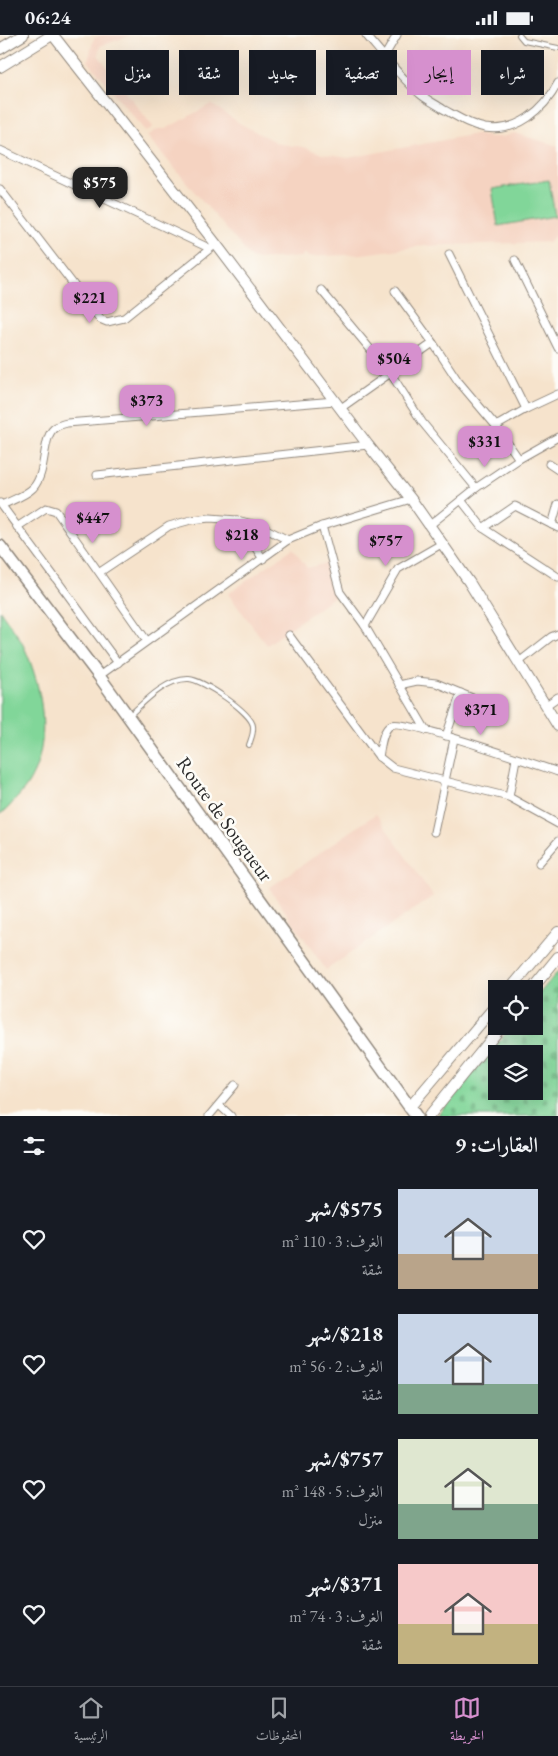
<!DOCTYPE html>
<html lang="ar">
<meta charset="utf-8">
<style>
body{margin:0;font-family:"EB Garamond",Amiri,serif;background:#20242c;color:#f1f3f6;direction:rtl;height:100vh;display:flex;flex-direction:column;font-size:19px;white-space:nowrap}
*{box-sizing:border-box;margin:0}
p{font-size:16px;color:#9ea1a6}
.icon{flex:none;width:28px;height:28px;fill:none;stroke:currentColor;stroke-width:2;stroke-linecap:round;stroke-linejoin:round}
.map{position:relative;height:1081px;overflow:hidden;direction:ltr}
.side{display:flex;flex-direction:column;background:#171b24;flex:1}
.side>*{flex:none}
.banner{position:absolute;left:15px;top:15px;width:529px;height:45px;direction:rtl;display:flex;gap:10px}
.buttons{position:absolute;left:488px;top:945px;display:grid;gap:10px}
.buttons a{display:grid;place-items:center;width:55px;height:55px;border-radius:0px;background:#171b24;box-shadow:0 5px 20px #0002;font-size:25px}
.price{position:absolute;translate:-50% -42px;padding:0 11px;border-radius:10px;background:#d690ce;color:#111;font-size:16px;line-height:32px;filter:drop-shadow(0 1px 2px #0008)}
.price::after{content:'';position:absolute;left:50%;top:30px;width:15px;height:11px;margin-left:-8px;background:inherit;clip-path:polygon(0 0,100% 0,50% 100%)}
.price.selected{background:#222;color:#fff}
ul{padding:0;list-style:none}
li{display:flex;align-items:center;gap:15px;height:125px;padding:0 20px}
li span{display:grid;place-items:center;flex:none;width:140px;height:100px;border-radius:0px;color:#555}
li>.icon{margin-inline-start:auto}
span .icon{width:60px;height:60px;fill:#fffc;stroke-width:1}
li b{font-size:21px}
h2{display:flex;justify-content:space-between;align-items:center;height:60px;padding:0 20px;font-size:21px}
.pill{padding:0 18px;border-radius:0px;background:#171b24;box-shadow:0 5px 20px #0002;font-size:18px;line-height:45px}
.pill.selected{background:#d690ce;color:#111}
.status{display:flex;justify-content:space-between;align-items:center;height:35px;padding:0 25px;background:#171b24;direction:ltr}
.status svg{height:14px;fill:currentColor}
.tabs{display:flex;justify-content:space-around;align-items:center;height:70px;border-top:1px solid #363941;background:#171b24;font-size:14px;color:#9ea1a6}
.tabs a{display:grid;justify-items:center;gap:2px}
.tabs .selected{color:#d690ce}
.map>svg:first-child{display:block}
</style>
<div class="status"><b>06:24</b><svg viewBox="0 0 49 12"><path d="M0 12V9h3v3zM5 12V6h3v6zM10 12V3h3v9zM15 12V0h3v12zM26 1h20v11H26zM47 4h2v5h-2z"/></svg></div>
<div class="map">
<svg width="558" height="1081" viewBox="0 0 558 1081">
<defs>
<pattern id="cemetery-stones" width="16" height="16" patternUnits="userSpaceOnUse" patternTransform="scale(1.25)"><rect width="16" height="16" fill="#81d699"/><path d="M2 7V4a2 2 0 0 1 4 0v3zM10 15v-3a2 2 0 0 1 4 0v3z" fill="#70b884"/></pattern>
</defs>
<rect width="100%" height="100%" fill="#fdfcf7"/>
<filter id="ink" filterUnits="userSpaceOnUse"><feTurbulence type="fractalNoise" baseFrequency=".02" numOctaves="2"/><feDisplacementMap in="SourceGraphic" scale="10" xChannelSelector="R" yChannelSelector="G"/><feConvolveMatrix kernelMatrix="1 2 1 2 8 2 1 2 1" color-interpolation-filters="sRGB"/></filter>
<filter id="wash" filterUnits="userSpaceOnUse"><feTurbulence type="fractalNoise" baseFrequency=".0096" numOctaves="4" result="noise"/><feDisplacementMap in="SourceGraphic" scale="20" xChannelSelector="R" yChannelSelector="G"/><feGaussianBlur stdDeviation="1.12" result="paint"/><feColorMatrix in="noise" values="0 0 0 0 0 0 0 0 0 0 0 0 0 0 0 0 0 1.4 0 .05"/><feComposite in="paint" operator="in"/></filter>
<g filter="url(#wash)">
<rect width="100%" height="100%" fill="#f6e3cc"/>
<g fill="#f5d3c1">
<path d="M102,0H131L100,11L98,20L153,92L146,97L88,26L94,3Z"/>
<path d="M211,69L241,89L279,109L304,112L322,119L348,123L476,99L488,102H502L514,98L558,111V197L549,207L449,210L422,211L362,219L307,222L306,219H303L302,222L252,224L147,101L158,94H166Z"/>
<path d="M293,513L307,533L327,528L336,560L267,610L228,559Z"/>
<path d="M376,779L433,861L326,935L269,853Z"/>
</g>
<g fill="#81d699" stroke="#568062">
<path d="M549,145L555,181L498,191L492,154Z"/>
<path d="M0,575C8,588 19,600 25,614C46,661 55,727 14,766C10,771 6,776 0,779Z"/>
</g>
<path fill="url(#cemetery-stones)" stroke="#568062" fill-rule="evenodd" d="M558,936V1081H437L512,991H534V965ZM496,1019H534V1056H496Z"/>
</g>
<g filter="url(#ink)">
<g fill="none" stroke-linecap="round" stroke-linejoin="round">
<defs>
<g id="lane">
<path d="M519,0L524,6L558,13"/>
<path d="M130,680C145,666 167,643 189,644C203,645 251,677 253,691C254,698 251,704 249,710"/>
</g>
<g id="street">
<path d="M366,0C383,20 400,42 420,59C427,65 436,69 443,74C456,81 469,90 485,93C517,98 544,75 558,48"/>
<path d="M384,22L397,0"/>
<path d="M0,115L209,213"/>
<path d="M0,154L100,284L107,287L124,283L216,209"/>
<path d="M449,219L526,374"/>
<path d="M515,225L558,313"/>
<path d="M321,255L391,339L422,387L476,453"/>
<path d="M395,256L433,308L458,346L496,391L519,424"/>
<path d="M341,373L433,308"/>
<path d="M496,391L526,374L558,359"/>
<path d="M549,429L558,435"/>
<path d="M97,440L368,410"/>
<path d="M461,465L483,493L558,542"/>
<path d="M0,468L118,628"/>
<path d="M2,470C12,465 25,461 33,453C48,437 41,400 56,392C59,390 63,389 67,388L335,366"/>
<path d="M237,485L263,524"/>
<path d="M430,490L476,453L519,424L558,402"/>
<path d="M552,490L558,469"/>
<path d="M322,491L340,557L365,591L426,695"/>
<path d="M17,492L46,473L56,476L147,606"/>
<path d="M483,493L515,471L558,493"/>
<path d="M100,537L169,491L191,485L210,483L237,485L260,491L288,505"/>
<path d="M365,591L398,534L443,508"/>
<path d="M289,600L379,722L393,733L509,762L558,789"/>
<path d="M519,627L551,602L558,599"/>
<path d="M99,641L288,505L322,491L411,464"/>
<path d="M399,650L417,646L436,648L494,672"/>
<path d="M545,671L558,662"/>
<path d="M446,701L461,658"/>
<path d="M379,722C381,712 382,695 391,690C402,683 537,730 558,737"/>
<path d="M509,762L516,724"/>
<path d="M434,797L454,704"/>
<path d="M539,828L558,806"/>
<path d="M219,1070L231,1081"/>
<path d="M209,1081L235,1050"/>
</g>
<g id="secondary">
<path d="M53,0L216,209L368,410L411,464L469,547L558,691"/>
<path d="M0,14L23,0"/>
<path d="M0,32L52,0"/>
<path d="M510,954L558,897"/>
<path d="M532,954L558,922"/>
<path d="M409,1073L496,970"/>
<path d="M429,1081L502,991"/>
</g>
<path id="primary" d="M0,511L99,641L416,1081"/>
</defs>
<use href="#lane" stroke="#90877c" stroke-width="6"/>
<use href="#street" stroke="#90877c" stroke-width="9"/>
<use href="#secondary" stroke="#90877c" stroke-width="12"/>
<use href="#primary" stroke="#90877c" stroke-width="14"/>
<use href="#lane" stroke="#fff" stroke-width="4"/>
<use href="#street" stroke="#fff" stroke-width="7"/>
<use href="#secondary" stroke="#fff" stroke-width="10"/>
<use href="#primary" stroke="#fff" stroke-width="11"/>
</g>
</g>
<g text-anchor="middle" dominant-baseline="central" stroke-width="5" stroke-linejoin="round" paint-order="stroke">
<g font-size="20" fill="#2b2b2b" stroke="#fdfcf7">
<text transform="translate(225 784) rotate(54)">Route de Sougueur</text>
</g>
</g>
</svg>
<div class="buttons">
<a><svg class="icon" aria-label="locate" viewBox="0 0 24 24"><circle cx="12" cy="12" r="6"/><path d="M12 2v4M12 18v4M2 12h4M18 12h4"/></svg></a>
<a><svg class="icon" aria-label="layers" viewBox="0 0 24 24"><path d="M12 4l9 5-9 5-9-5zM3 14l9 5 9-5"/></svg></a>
</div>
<b class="price selected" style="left:100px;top:174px">$575</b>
<b class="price" style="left:90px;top:289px">$221</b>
<b class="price" style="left:394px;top:350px">$504</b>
<b class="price" style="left:147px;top:392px">$373</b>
<b class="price" style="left:485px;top:433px">$331</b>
<b class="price" style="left:93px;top:509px">$447</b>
<b class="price" style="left:242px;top:526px">$218</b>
<b class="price" style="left:386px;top:532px">$757</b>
<b class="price" style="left:481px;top:701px">$371</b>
<div class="banner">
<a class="pill">شراء</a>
<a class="pill selected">إيجار</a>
<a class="pill">تصفية</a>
<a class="pill">جديد</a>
<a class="pill">شقة</a>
<a class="pill">منزل</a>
</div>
</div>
<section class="side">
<h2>العقارات: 9<svg class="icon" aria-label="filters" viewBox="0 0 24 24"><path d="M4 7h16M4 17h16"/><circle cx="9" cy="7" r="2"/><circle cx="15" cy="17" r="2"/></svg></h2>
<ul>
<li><span style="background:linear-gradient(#c9d6e8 65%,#b9a48a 0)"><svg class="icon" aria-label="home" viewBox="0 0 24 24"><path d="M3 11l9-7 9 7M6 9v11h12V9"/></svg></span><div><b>$575/شهر</b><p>الغرف: 3 · 110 m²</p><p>شقة</p></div><svg class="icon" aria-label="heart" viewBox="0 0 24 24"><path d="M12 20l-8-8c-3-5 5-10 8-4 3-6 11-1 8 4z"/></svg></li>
<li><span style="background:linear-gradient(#c9d6e8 70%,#7fa58c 0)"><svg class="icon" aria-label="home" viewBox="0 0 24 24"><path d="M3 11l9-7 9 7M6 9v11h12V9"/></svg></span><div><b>$218/شهر</b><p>الغرف: 2 · 56 m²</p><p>شقة</p></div><svg class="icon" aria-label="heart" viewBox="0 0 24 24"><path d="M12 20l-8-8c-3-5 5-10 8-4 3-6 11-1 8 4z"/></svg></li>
<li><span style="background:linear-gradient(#dfe7d0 65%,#7fa58c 0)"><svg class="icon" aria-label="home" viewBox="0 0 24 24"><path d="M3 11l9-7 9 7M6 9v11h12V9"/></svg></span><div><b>$757/شهر</b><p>الغرف: 5 · 148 m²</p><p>منزل</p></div><svg class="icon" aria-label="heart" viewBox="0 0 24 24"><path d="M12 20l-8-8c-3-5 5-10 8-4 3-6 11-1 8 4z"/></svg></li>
<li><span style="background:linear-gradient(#f6c9c9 60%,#c2b280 0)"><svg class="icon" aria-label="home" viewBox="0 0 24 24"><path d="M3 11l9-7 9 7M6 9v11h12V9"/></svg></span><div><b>$371/شهر</b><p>الغرف: 3 · 74 m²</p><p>شقة</p></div><svg class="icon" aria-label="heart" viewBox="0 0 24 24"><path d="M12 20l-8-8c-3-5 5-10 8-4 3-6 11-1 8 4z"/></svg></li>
</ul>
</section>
<nav class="tabs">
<a class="selected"><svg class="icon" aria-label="map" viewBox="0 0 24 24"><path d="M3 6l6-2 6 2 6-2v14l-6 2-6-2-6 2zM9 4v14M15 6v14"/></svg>الخريطة</a>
<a><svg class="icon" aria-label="saved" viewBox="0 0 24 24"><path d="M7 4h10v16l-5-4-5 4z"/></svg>المحفوظات</a>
<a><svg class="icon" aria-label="home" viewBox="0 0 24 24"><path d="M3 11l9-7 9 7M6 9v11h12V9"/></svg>الرئيسية</a>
</nav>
